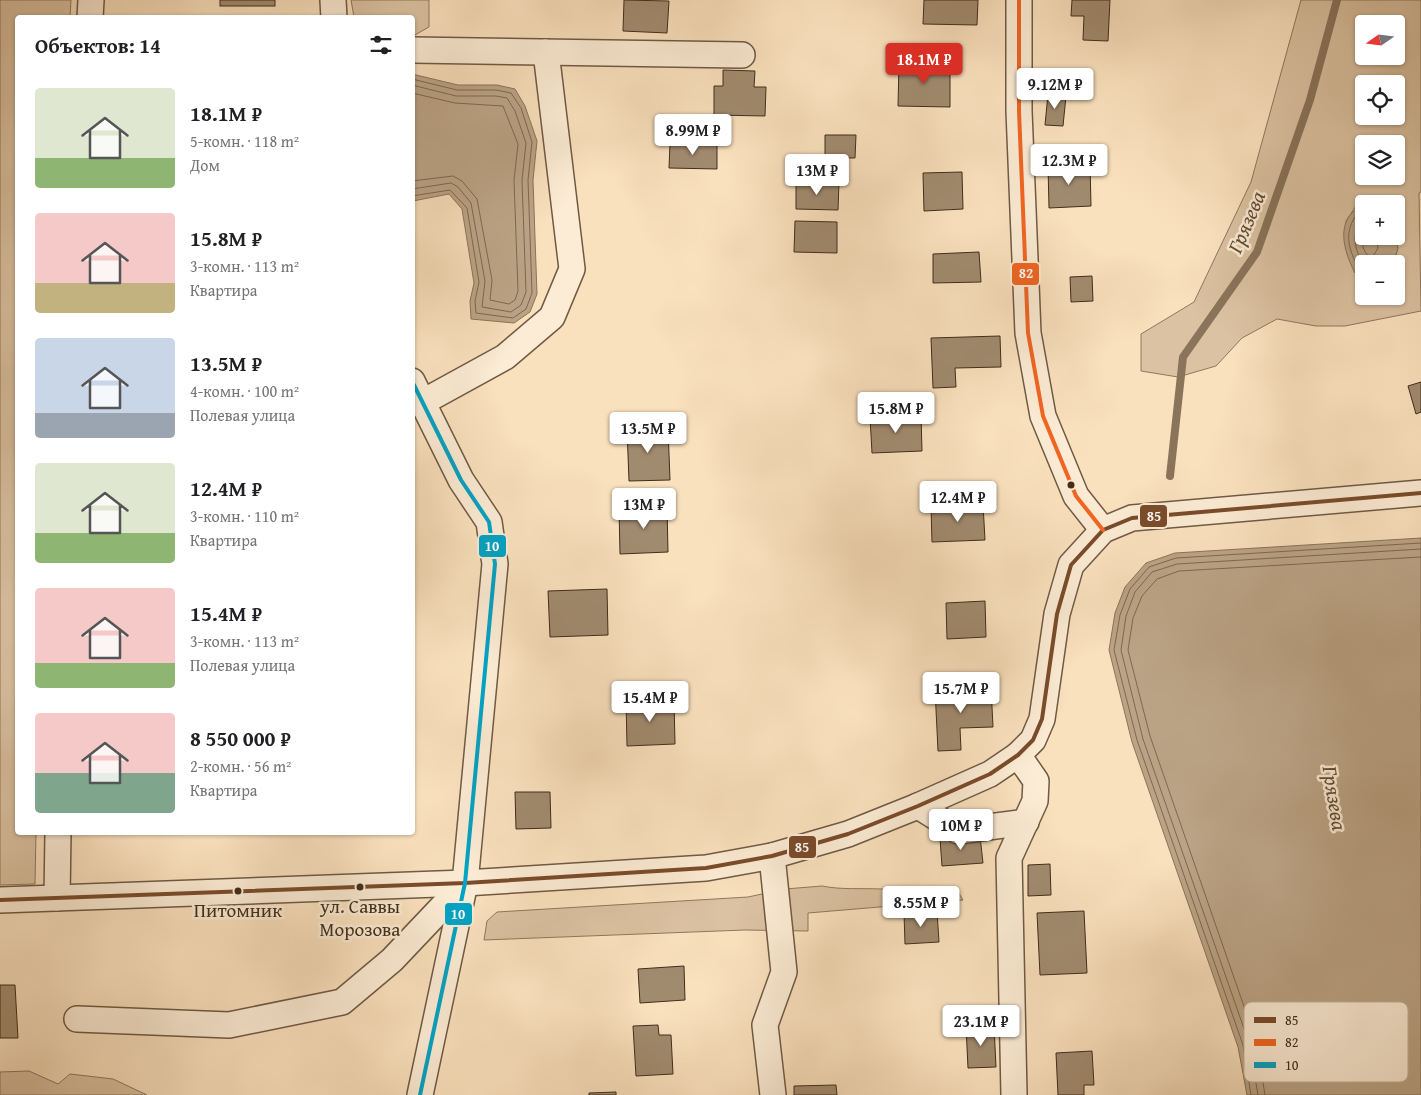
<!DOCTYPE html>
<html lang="ru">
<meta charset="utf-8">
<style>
body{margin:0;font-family:"Gentium Book Plus",serif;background:#f2f2f2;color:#202124;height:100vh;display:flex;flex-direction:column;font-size:19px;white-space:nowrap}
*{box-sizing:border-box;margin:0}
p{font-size:16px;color:#757577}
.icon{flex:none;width:28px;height:28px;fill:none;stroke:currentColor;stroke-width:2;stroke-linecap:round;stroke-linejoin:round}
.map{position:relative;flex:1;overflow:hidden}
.drawer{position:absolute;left:15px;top:15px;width:400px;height:820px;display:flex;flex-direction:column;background:#fff;border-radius:5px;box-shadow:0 1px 4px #0004}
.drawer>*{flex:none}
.needle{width:32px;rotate:256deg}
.controls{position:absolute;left:1355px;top:15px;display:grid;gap:10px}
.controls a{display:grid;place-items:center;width:50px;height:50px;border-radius:5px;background:#fff;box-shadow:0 1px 4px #0004;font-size:25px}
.price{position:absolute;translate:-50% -42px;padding:0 11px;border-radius:5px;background:#fff;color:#222;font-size:16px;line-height:32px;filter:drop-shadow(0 1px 2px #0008)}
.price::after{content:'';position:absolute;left:50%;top:30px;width:15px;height:11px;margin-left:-8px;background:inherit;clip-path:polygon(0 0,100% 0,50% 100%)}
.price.on{background:#d93025;color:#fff}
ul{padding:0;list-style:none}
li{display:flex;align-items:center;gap:15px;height:125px;padding:0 20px}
li span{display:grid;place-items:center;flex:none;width:140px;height:100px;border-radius:5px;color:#555}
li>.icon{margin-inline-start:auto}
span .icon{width:60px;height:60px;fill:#fffc;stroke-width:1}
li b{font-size:21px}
h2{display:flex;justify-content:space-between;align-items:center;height:60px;padding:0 20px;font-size:21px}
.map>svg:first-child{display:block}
</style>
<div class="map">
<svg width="1421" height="1095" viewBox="0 0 1421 1095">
<rect width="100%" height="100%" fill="#fae1be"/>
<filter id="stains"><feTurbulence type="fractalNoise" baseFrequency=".004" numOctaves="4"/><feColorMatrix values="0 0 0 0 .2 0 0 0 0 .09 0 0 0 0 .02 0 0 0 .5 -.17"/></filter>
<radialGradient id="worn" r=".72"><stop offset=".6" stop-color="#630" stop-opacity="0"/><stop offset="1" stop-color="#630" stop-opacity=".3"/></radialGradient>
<g fill="#dbc2a2" stroke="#8e785e" fill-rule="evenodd">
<path d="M0,0H71L70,17L18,18V832L36,833L35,884L0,885Z"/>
<path d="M351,0H429V27L413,36L412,18L354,17Z"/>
<path d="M1301,0H1421V192L1419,193L1421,311L1345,326H1316L1277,319L1242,338L1216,366L1178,377L1141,371V334L1194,302L1251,182ZM1364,24H1396V56H1364ZM1364,84H1396V116H1364ZM1364,144H1396V176H1364ZM1371,202L1374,204H1396V236H1394L1398,248L1393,264H1396V296H1364V274L1355,273L1346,221L1356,206Z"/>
<path d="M822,886C842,890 861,888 881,889C907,890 932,896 958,892L963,900L808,913V931L745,930L484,940L487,921L497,912L748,897L785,889Z"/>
<path d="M29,1071L58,1084L70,1074L113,1079L147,1095H0V1072Z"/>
</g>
<g fill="#bba486" stroke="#8a745b">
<path d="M412,74L458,85H497L515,89L525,106L537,141L533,180L537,294L530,312L514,323L471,319L470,301L474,283L462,209L449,194L413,201Z"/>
<path d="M1371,202L1374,204H1364V236H1394L1398,248L1393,264H1364V274L1355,273C1341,246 1334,213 1371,202Z"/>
<path d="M1421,538V1095H1247L1238,1047L1132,742L1109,650L1115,613L1125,587L1146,563L1175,553Z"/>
</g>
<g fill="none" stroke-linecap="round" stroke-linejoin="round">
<g stroke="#7e6850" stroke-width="1">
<path d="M412,79L457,90H496L511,93L521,108L532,142L528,180L532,293L526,309L513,318L476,313L475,301L479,282L467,208L450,190L412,196"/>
<path d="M412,85L456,96H496L507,98L515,111L526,143L522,180L526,292L521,305L511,312L482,307L485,281L471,203L458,187L451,183L412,189"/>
<path d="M412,93L455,103L503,106L518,144L514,180L518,291L515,300L509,304L490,300L492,280L477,199L462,181L453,176L412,181"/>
<path d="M1364,209C1359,211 1358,213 1355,217C1344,234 1349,250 1358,267L1364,269"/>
<path d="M1364,216C1352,232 1353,245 1362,262L1367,264"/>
<path d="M1364,229C1361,239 1361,253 1372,258L1378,248L1376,236"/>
<path d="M1251,1095L1243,1045L1137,740L1114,650L1120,615L1130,589L1149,567L1176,558L1421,543"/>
<path d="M1258,1095L1249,1043L1143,739L1121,650L1126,616L1135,592L1152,572L1177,564L1421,549"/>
<path d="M1265,1095L1256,1041L1150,736L1128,650L1133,618L1142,596L1157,579L1179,571L1421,557"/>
</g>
<path stroke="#8a745b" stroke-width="8" d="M1170,476L1183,357L1257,252L1310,100L1337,0"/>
</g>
<g fill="#a18b6f" stroke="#412d1a">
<rect x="220" y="0" width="55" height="6"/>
<path d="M624,0L669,1L667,33L623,31Z"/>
<path d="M924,0H978L977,25L923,24Z"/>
<path d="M1072,0H1110L1108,41L1083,40L1084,16H1071Z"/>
<path d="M899,63L950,65V107L898,106Z"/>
<path d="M723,70L755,71L754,87H766L765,116L714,115V86H723Z"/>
<path d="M1048,94L1066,96L1063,126L1045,125Z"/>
<path d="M825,135H856L855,158H825Z"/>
<path d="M670,143L717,144V169L669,168Z"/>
<path d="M1090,164L1091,206L1049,208L1048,166Z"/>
<path d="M962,172L963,209L924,211L923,173Z"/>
<path d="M796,182H839L838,210L796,209Z"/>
<path d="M795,221L837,222V253L794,252Z"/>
<path d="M979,252L981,282L933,283V254Z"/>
<path d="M1092,276L1093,301L1071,302L1070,277Z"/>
<path d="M1000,336L1001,367L955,368L956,387L933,388L931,338Z"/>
<path d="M1421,382V412L1416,414L1408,386Z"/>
<path d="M921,415L922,451L872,453L870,417Z"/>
<path d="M668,428L670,480L629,481L627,429Z"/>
<path d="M983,504L985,540L932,542L931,506Z"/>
<path d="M667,506L668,552L620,554L619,508Z"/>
<path d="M607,589L608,635L550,637L548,591Z"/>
<path d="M985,601L986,637L947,639L946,603Z"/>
<path d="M991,687L993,727L960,728L961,750L938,751L935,689Z"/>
<path d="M674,700L675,744L627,746L626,701Z"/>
<path d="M515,792H550L551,828L516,829Z"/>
<path d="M980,836L983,863L942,866L940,839Z"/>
<path d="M1050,864L1051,895L1028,896V865Z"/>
<path d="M937,911L939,942L905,944L904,913Z"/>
<path d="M1084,911L1087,973L1040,975L1037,913Z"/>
<path d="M684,966L685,1000L640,1003L638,969Z"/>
<path d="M0,985H15L18,1038H0Z"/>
<path d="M658,1025L659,1035H671L673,1074L636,1076L633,1026Z"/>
<path d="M966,1026H994L996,1067L968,1068Z"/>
<path d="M1092,1051L1094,1085H1084V1095H1058L1056,1053Z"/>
<path d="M836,1085L837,1095H794V1086Z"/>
<path d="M616,1092V1095H589V1093Z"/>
</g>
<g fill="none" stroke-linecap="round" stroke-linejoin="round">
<defs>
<g id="minor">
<path d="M333,0L334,18"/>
<path d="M1019,0V111L1028,333L1043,416L1076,496L1103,530"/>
<path d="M90,18L91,0"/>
<path d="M412,50L742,55"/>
<path d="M412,381L461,480L489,522L495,564L465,883L420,1095"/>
<path d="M423,402L505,357L552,317L572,269L546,52"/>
<path d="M918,806L958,831L1026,822"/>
<path d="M772,856L784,972L765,1025L773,1095"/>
<path d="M57,898L58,832"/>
<path d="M0,900L465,883L706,868L772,856L848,834L918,806L990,774L1018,755L1033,740L1042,719L1057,614L1071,565L1103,530L1132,518L1421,493"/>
<path d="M77,1019L229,1025L342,1002L392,960L465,883"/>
<path d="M1014,1095L1009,858L1035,801L1036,781L1018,755"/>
</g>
</defs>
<use href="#minor" stroke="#6f5a43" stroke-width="28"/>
<use href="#minor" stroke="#fcecd5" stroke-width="25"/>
<defs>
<path id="bus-1" d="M0,900L465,883L706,868L772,856L848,834L918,806L990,774L1018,755L1033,740L1042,719L1057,614L1071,565L1103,530L1132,518L1421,493"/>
<path id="bus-2" d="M1019,0V111L1028,333L1043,416L1076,496L1103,530"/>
<path id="bus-3" d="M412,381L461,480L489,522L495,564L465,883L420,1095"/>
</defs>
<use href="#bus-1" stroke="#fcecd5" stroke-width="8"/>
<use href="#bus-2" stroke="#fcecd5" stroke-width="8"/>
<use href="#bus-3" stroke="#fcecd5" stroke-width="8"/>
<use href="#bus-1" stroke="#7a4b2a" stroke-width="4"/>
<use href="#bus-2" stroke="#f26522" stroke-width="4"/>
<use href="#bus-3" stroke="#03a3c5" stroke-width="4"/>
</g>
<g fill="#412d1a" stroke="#fcecd5" stroke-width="2">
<circle cx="1071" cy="485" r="4.5"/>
<circle cx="360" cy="887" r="4.5"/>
<circle cx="238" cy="891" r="4.5"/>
</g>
<g text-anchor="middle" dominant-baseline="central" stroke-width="5" stroke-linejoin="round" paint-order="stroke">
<g font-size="19" fill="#412d1a" stroke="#fcecd5">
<text x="360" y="906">ул. Саввы<tspan x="360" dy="23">Морозова</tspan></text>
<text x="238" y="910">Питомник</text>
</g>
<g font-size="21" font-style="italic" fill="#604b35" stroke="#fcecd5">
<text transform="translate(1246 222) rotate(-67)">Грязева</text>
<text transform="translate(1335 798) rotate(81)">Грязева</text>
</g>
</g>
<rect x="1244" y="1002" width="164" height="80" rx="8" fill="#fcecd5" stroke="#c4b39d" stroke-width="1"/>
<rect x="1254" y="1017" width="22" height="6" fill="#7a4b2a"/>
<rect x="1254" y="1039" width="22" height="7" fill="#f26522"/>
<rect x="1254" y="1062" width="22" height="6" fill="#03a3c5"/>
<g font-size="14" fill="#412d1a">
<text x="1285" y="1025">85</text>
<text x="1285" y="1047">82</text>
<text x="1285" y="1070">10</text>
</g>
<g stroke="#fcecd5" stroke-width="2">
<rect x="1011" y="262" width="29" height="24" rx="5" fill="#f26522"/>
<rect x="1139" y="504" width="29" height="24" rx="5" fill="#7a4b2a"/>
<rect x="478" y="534" width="29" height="24" rx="5" fill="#03a3c5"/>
<rect x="788" y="835" width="29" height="24" rx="5" fill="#7a4b2a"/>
<rect x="444" y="902" width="29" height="24" rx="5" fill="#03a3c5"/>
</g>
<g font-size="14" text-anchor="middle" font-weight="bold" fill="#fff">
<text x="1026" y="278">82</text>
<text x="1154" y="521">85</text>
<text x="492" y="551">10</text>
<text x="802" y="852">85</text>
<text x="458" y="919">10</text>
</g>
<rect width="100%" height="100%" filter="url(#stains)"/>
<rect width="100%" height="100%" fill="url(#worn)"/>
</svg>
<div class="controls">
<a><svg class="needle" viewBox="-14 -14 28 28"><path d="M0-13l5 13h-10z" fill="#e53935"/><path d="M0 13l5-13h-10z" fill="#757577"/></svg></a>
<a><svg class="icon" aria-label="locate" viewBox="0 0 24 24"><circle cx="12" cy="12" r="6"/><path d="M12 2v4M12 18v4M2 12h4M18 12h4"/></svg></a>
<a><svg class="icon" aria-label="layers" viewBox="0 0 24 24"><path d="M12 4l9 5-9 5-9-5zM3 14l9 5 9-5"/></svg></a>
<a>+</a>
<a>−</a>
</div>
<b class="price on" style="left:924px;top:85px">18.1M ₽</b>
<b class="price" style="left:1055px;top:110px">9.12M ₽</b>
<b class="price" style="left:693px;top:156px">8.99M ₽</b>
<b class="price" style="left:1069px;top:186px">12.3M ₽</b>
<b class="price" style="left:817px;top:196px">13M ₽</b>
<b class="price" style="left:896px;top:434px">15.8M ₽</b>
<b class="price" style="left:648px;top:454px">13.5M ₽</b>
<b class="price" style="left:958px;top:523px">12.4M ₽</b>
<b class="price" style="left:644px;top:530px">13M ₽</b>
<b class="price" style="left:961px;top:714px">15.7M ₽</b>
<b class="price" style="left:650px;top:723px">15.4M ₽</b>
<b class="price" style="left:961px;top:851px">10M ₽</b>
<b class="price" style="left:921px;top:928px">8.55M ₽</b>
<b class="price" style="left:981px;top:1047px">23.1M ₽</b>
<section class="drawer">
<h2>Объектов: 14<svg class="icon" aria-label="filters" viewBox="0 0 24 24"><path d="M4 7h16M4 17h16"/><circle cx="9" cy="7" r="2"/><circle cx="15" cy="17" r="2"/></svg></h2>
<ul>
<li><span style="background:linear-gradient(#dfe7d0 70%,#8fb573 0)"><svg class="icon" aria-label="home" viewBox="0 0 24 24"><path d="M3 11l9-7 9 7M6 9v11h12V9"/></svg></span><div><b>18.1M ₽</b><p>5-комн. · 118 m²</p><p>Дом</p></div></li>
<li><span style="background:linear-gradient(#f6c9c9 70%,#c2b280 0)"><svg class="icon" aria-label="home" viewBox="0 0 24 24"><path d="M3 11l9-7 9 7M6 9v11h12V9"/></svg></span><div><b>15.8M ₽</b><p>3-комн. · 113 m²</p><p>Квартира</p></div></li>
<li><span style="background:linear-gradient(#c9d6e8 75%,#9aa5b1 0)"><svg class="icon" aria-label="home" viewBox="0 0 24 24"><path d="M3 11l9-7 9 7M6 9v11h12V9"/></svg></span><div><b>13.5M ₽</b><p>4-комн. · 100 m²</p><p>Полевая улица</p></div></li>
<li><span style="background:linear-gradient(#dfe7d0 70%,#8fb573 0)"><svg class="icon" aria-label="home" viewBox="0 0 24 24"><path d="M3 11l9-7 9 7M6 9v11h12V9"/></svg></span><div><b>12.4M ₽</b><p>3-комн. · 110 m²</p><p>Квартира</p></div></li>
<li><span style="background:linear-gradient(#f6c9c9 75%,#8fb573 0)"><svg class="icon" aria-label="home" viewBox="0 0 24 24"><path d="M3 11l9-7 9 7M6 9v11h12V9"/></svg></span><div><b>15.4M ₽</b><p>3-комн. · 113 m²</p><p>Полевая улица</p></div></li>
<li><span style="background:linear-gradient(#f6c9c9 60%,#7fa58c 0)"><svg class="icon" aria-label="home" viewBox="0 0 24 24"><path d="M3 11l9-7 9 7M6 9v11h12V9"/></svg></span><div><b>8 550 000 ₽</b><p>2-комн. · 56 m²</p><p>Квартира</p></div></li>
</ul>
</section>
</div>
